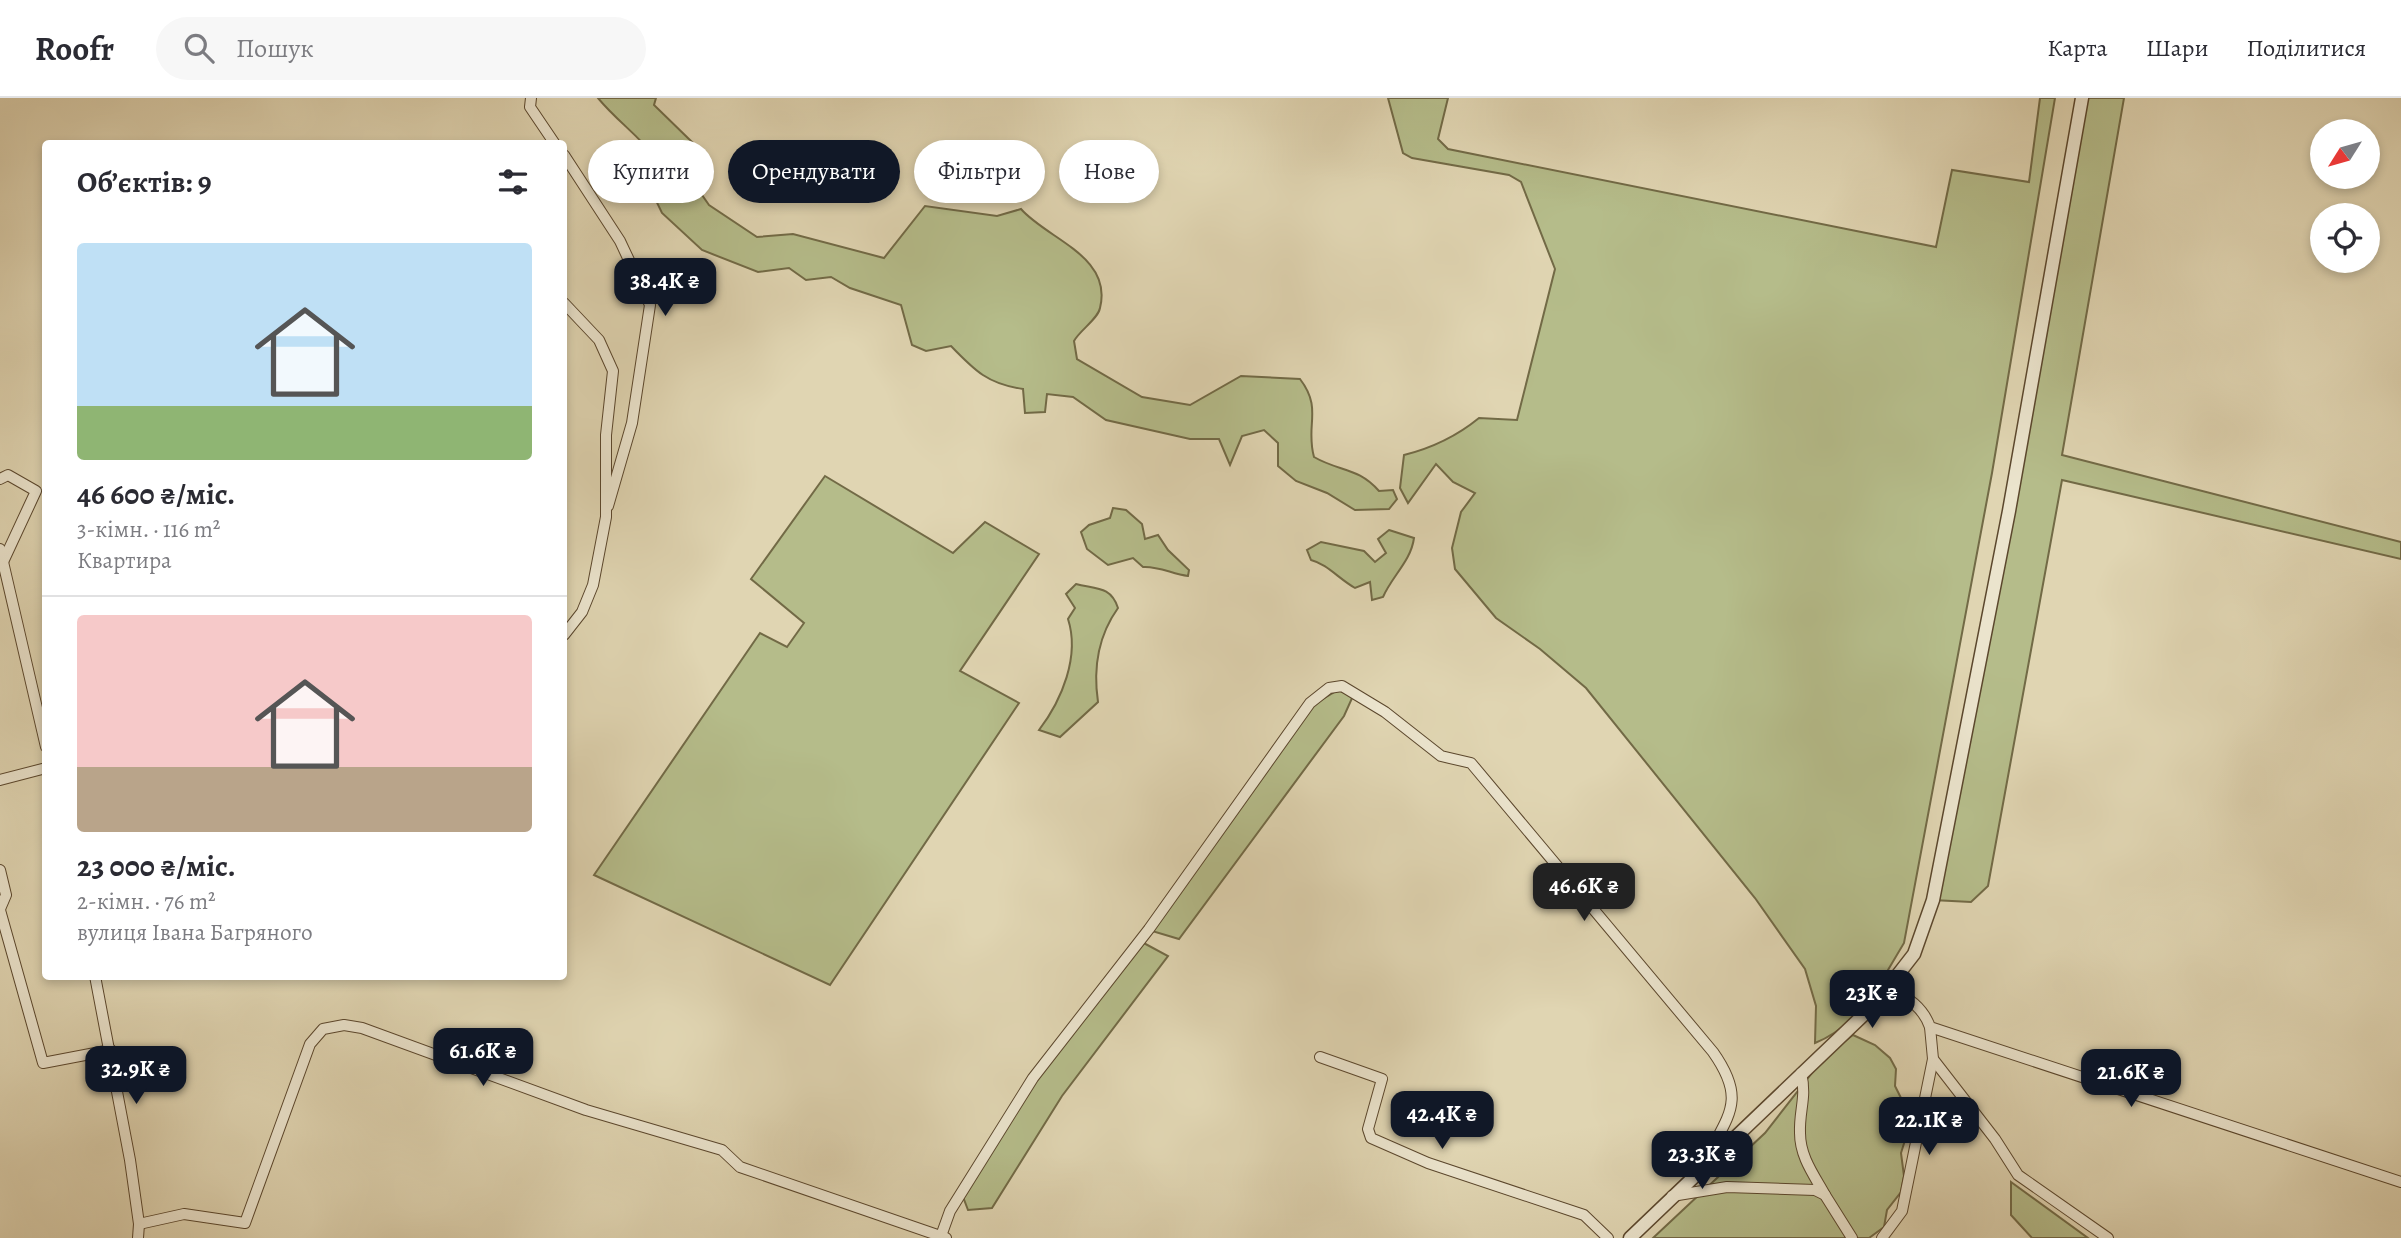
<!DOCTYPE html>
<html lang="uk">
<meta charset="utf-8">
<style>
body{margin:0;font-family:Alegreya,serif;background:#f7f7f7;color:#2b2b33;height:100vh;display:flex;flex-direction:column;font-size:26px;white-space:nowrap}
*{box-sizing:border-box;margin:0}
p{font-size:23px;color:#7c7c81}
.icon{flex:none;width:38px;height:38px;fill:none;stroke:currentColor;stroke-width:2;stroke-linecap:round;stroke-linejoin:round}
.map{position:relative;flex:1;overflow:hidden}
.panel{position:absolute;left:42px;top:42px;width:525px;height:840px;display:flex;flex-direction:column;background:#fff;border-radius:7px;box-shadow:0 4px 10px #0003}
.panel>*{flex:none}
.guide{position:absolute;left:588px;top:42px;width:665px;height:63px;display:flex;gap:14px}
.needle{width:46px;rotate:233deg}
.tools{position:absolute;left:2310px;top:21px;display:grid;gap:14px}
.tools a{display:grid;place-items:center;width:70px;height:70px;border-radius:50%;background:#fff;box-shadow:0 4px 10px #0003;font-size:35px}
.price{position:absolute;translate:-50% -60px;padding:0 16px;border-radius:14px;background:#111827;color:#fff;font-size:23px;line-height:46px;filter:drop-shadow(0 2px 4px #0008)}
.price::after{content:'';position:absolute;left:50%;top:42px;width:21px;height:16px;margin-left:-10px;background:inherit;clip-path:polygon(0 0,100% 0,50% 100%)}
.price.on{background:#222;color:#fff}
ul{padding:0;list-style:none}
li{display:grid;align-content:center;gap:14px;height:371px;padding:0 35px}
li+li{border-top:2px solid #e1e1e2}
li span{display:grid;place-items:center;height:217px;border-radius:7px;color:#555}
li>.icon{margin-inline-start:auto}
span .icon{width:126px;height:126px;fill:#fffc;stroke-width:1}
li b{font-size:30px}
h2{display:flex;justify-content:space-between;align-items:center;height:84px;padding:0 35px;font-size:30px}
.tag{padding:0 24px;border-radius:32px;background:#fff;box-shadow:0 4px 10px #0003;font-size:24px;line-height:63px}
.tag.on{background:#111827;color:#fff}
header{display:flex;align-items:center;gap:42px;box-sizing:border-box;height:98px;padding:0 35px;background:#fff;border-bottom:2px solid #e1e1e2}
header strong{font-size:33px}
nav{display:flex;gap:38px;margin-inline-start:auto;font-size:24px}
.search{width:490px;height:63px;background:#f7f7f7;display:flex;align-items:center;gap:18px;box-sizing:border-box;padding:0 24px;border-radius:38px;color:#7c7c81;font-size:26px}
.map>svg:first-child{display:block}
</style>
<header>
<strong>Roofr</strong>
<div class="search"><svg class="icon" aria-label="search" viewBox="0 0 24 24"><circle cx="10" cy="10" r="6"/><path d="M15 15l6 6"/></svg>Пошук</div>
<nav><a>Карта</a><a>Шари</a><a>Поділитися</a></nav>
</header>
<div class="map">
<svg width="2401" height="1140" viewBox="0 0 2401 1140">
<rect width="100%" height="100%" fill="#e0d5b2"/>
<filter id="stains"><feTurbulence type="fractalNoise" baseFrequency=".00286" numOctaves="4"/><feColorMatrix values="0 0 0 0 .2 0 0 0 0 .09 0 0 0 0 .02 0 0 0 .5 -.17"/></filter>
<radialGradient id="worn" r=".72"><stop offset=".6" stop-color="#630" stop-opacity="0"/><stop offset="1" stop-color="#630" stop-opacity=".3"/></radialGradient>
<g fill="#b5bc8a" stroke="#726a46" stroke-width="2">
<path d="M598,0H656L654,7L693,45V84L709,107L757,139L793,136L884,160L925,108L997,118L1021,111C1047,141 1113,158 1100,210C1098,221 1080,232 1074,243L1077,261L1142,299L1190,307L1241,278L1300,281C1323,311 1305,327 1314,359C1340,374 1358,369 1379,393L1393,392L1397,401L1389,411L1355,412L1327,395L1296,383L1278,368V345L1264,332L1242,338L1230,367L1219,341H1190L1106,322L1073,299L1047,296L1045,314L1025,315L1023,291C988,286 975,273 951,248L926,253L912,247L901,207L850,190L831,179L806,182L789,170L758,174L702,152L662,115L647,84L656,60C638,37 616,22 598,0Z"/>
<path d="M1388,0H1448L1438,41L1448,51L1936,149L1952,72L2029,84L2040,0H2055L1992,375L1904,845L1885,877L1871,885C1864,913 1842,934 1815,945L1816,908L1805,871L1755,800L1586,590L1540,551L1496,520L1455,471L1452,450L1461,414L1475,395L1453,384L1436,366L1408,405L1400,390L1404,357C1432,350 1457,338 1479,320L1517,322L1555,171L1521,84L1509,77L1412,60L1403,55Z"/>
<path d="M2082,0H2124L2062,357L2401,444V461L2062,382L1988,788L1971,804L1933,802Z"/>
<path d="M825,378L953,455L985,424L1039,456L960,573L1019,605L830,887L594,777L760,535L787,549L804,525L751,481Z"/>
<path d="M1113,410L1126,412L1142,426L1145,441L1158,437L1168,452L1189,472L1188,478C1172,476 1159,468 1143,469L1133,460L1108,467L1087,451L1081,434L1089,427L1110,420Z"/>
<path d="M1389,432L1414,440C1411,463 1392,478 1383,499L1372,502L1370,484L1355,490C1339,481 1327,466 1311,462L1307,452L1321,444L1364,453L1375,464L1386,455L1378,441Z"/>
<path d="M1076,486C1096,491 1111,488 1118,510C1098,538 1093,570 1098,604L1060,639L1039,632C1062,602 1080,558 1068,521L1075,510L1066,496Z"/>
<path d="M1338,592L1353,598L1344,618L1179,841L1152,833L1311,608Z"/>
<path d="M1140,843L1168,858L1062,998L992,1110L968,1112L962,1096L1033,980Z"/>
<path d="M1853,937L1875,947L1890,960L1896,971L1895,988L1905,1008L1899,1020L1906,1039L1901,1055L1904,1078L1901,1094L1887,1112L1884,1129L1869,1140H1653L1765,1035L1826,957Z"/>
<path d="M2011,1084L2088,1140H2032L2011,1117Z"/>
</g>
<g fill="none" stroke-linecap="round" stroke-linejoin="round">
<defs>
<g id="minor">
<path d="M531,0L530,9L555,46"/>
<path d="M564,57L620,143L650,207L632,325L608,408"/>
<path d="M564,205L599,242L613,273L606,337V419L593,487L582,514L564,537"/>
<path d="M0,381L8,377L36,393L3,464"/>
<path d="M0,451L46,649"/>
<path d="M0,682L46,670"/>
<path d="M0,772L6,797L0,811"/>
<path d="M0,812L43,965L111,952"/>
<path d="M95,878L130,1062L139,1126L138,1140"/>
<path d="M1889,889C1908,900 1923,909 1930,929L2401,1084"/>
<path d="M1930,929L1933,961L1995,1041L2018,1077L2108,1140"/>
<path d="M1320,959L1382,981L1368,1031L1371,1040L1428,1065L1584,1117L1608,1140"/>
<path d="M1801,975C1807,999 1799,1012 1800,1035C1800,1059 1814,1077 1825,1097"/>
<path d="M1672,1098L1727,1089L1815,1092L1825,1097L1852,1140"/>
<path d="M139,1126L184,1116L245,1125L310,946L323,931L344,927L362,930L586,1012L722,1052L740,1069L946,1140"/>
<path d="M941,1138L950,1113L1033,980L1149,831L1310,605L1329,590L1342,588L1385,614L1441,658L1471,665L1713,954C1749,1005 1726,1018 1703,1068"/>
<path d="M1882,1140L1902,1113L1933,961"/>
</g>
<path id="tertiary" d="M1630,1140L1876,905L1914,856L1933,802L2009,413L2082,0"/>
</defs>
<use href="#minor" stroke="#5b472d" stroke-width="12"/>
<use href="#tertiary" stroke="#5b472d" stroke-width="15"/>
<use href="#minor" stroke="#ebe4cd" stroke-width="10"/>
<use href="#tertiary" stroke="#ebe4cd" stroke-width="12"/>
</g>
<rect width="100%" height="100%" filter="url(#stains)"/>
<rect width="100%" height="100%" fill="url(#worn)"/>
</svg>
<div class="tools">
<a><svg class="needle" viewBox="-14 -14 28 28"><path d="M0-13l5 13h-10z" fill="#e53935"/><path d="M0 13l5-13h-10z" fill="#7c7c81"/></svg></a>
<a><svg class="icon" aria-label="locate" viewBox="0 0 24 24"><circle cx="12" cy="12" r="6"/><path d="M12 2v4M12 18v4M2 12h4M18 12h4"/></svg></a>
</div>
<b class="price" style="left:665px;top:220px">38.4K ₴</b>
<b class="price on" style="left:1584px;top:825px">46.6K ₴</b>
<b class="price" style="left:1872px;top:932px">23K ₴</b>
<b class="price" style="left:483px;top:990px">61.6K ₴</b>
<b class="price" style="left:136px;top:1008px">32.9K ₴</b>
<b class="price" style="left:2131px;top:1011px">21.6K ₴</b>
<b class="price" style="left:1442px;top:1053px">42.4K ₴</b>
<b class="price" style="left:1929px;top:1059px">22.1K ₴</b>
<b class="price" style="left:1702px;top:1093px">23.3K ₴</b>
<div class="guide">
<a class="tag">Купити</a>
<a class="tag on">Орендувати</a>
<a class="tag">Фільтри</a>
<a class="tag">Нове</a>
</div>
<section class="panel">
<h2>Об’єктів: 9<svg class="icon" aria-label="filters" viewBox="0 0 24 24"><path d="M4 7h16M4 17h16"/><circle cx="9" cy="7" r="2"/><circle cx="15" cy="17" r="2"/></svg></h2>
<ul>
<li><span style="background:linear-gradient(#bfe0f5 75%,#8fb573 0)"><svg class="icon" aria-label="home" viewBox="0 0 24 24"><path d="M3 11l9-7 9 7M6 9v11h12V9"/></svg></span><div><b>46 600 ₴/міс.</b><p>3-кімн. · 116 m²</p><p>Квартира</p></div></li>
<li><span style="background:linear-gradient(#f6c9c9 70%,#b9a48a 0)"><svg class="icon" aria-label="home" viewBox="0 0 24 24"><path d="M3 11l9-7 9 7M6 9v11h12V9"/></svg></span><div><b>23 000 ₴/міс.</b><p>2-кімн. · 76 m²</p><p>вулиця Івана Багряного</p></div></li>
</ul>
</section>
</div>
